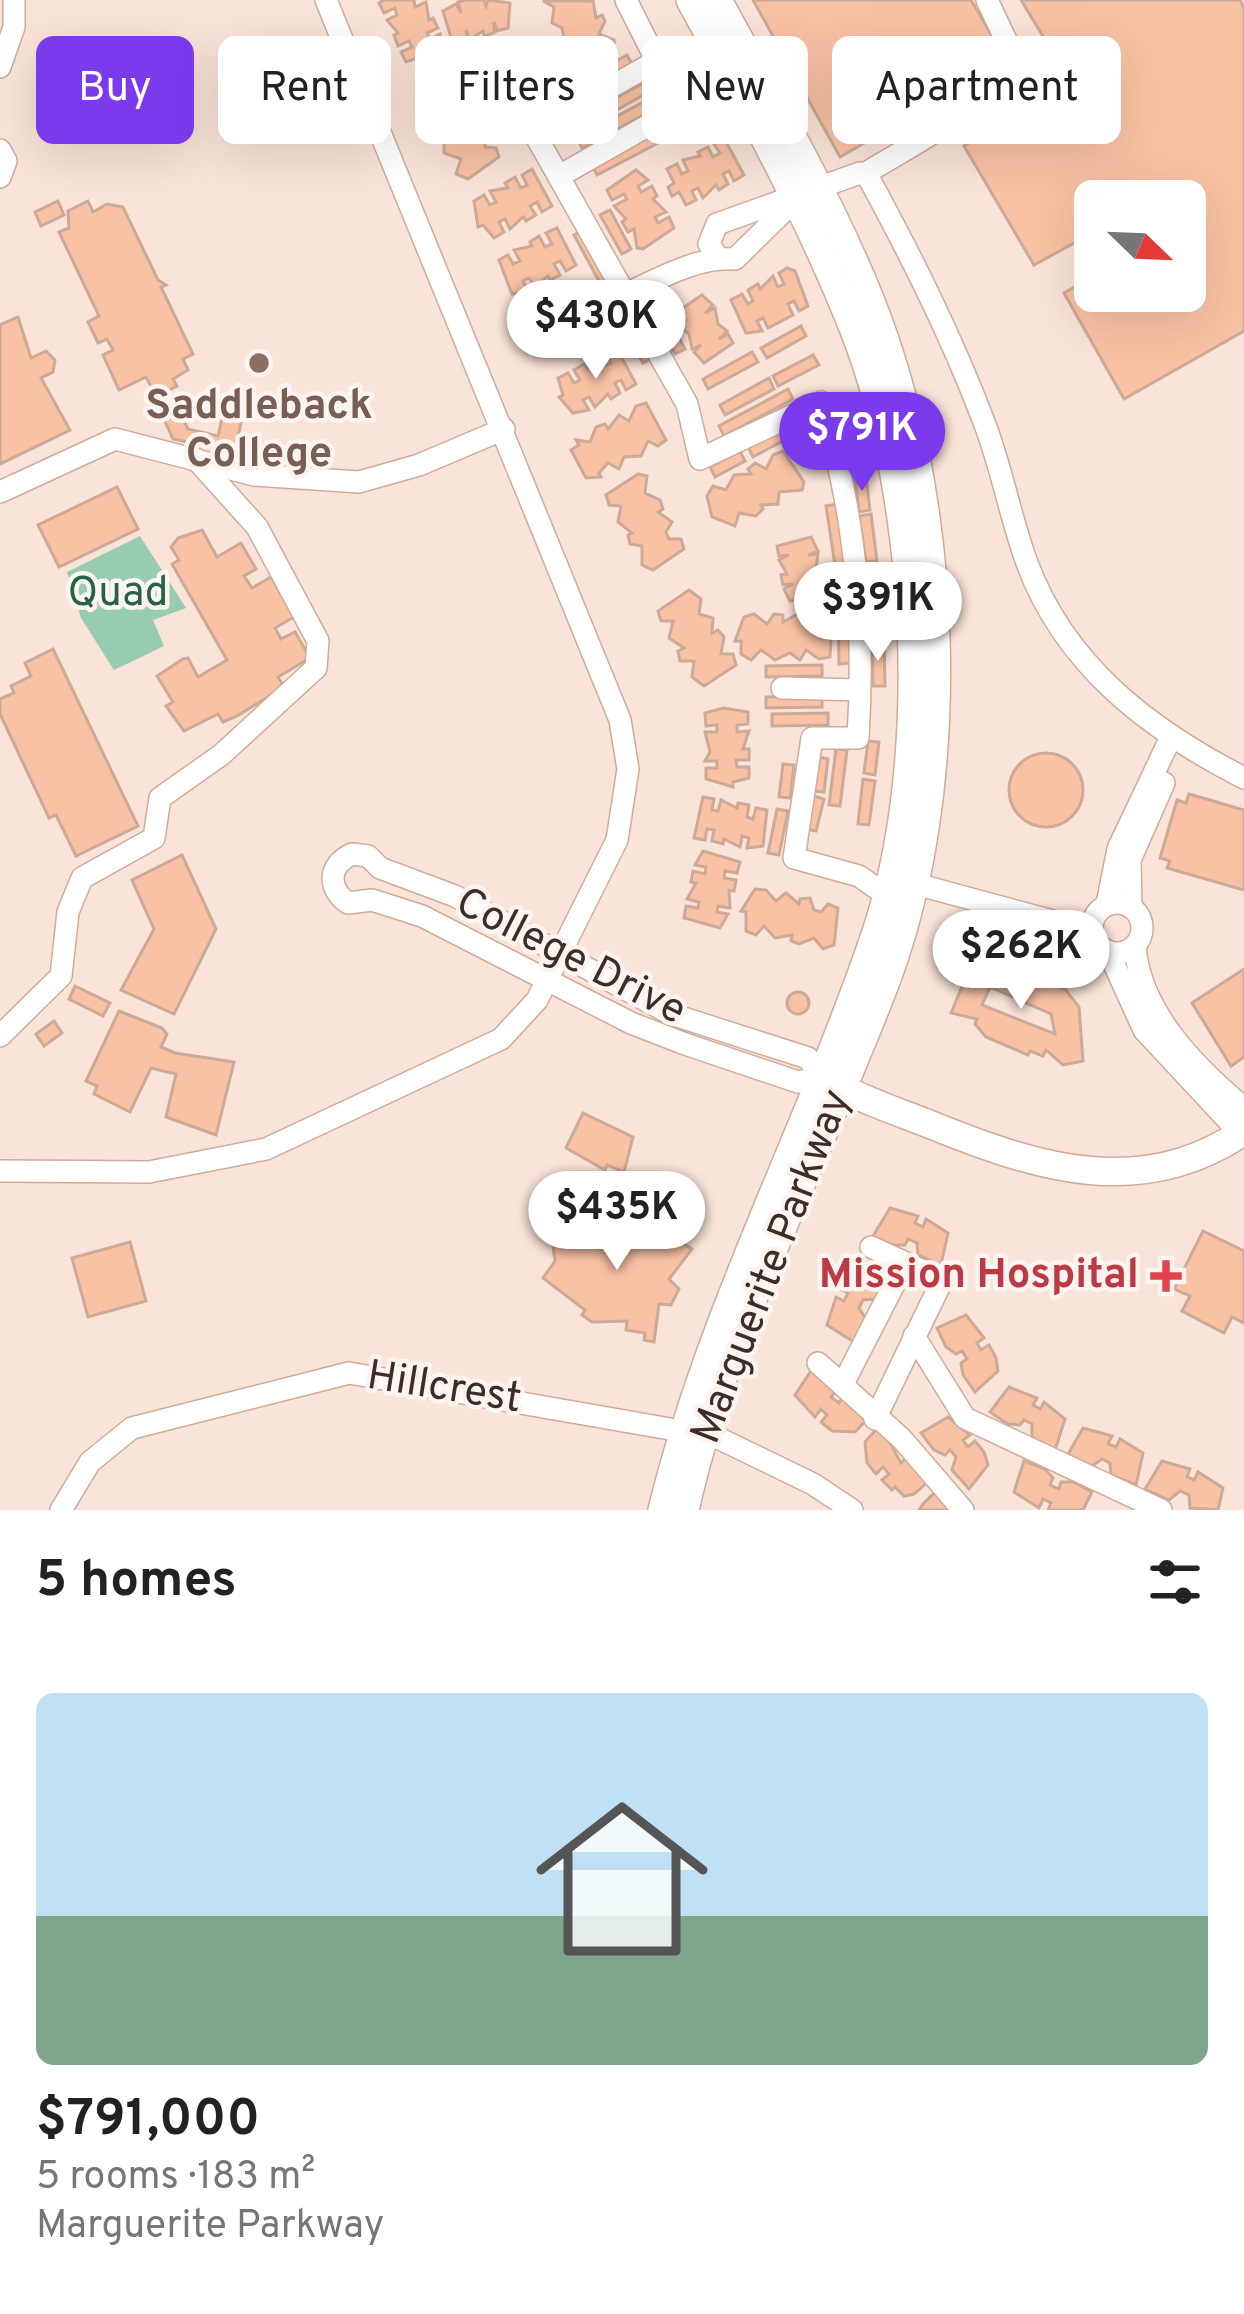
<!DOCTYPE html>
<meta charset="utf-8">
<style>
body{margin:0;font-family:Overpass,sans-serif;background:#f6f6f6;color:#222;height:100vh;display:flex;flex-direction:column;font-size:45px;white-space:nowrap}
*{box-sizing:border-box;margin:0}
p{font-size:39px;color:#767676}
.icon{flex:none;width:66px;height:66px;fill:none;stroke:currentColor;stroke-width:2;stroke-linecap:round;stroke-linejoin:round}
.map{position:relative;height:1510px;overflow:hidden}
.drawer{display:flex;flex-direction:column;background:#fff;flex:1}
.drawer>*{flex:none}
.banner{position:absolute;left:36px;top:36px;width:1173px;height:108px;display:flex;gap:24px}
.needle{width:78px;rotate:113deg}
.controls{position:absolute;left:1074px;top:180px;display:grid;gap:24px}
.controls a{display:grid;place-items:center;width:132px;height:132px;border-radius:18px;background:#fff;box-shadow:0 12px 48px #0002;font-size:60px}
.price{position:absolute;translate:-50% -102px;padding:0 27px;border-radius:42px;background:#fff;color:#222;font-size:39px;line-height:78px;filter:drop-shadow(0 3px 6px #0008)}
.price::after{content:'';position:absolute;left:50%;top:72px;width:36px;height:27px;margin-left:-18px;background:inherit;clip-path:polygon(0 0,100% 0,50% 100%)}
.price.current{background:#7c3aed;color:#fff}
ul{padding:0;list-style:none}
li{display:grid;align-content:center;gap:24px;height:636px;padding:0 36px}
li span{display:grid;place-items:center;height:372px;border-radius:18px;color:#555}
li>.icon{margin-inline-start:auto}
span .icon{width:216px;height:216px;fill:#fffc;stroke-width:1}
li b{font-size:51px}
h2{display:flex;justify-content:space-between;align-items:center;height:144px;padding:0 36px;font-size:51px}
.chip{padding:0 42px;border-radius:18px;background:#fff;box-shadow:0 12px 48px #0002;font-size:42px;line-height:108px}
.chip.current{background:#7c3aed;color:#fff}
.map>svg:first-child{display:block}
</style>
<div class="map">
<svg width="1244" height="1510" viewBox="0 0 1244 1510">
<rect width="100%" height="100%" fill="#fae3d8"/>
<path fill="#97ccb0" d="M140,536L186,608L153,620L164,646L114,670L81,618L67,572Z"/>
<g fill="#fac2a4" stroke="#cdaa97" stroke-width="3" fill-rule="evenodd">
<path d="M384,0H414L415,7L426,2L429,20L433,18L438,28L427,33L430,39L440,34L442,50L406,62L401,52L412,47L409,41L398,46L394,35L398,33L387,20L397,15L395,8L384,13L379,3Z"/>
<path d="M466,0H484L486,6L488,0L510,3L508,28L497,31L494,22V33L484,36L483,31L469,40L466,30L467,40L452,41L443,11L456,4L461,13L458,2Z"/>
<path d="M753,0H971L1007,61L840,157Z"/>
<path d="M1021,0H1240L1244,8V331L1124,399L1064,293L1095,275V291H1185V201H1095V261L1090,265L1076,242L1034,265L964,146L1070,81Z"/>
<path d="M543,1H593L596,18L602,15L605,21L599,34L614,40L615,56L580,70L573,62L576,46L566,47L562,28L552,23L554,7Z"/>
<path d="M548,40L568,77L559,84L549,78L543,93L526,94L521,105L510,99L503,114L488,115L473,80L481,74L491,79L498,64L510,66L522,54L531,58L537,44Z"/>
<path d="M627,55L632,64L593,86L588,77Z"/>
<path d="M681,58L708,108L698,113L671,64Z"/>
<path d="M578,80L583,90L515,127L510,117Z"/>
<path d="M453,82L465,91L463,107L477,111L476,126L487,130L485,147L496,148L499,157L468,179L456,174L461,159L444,153V136L433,131L439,120L425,114L421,104Z"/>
<path d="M642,84L647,93L608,115L603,105Z"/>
<path d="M664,95L682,127L672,133L654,100Z"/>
<path d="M645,101L651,111L582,148L577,138Z"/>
<path d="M598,107L603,118L563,139L558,128Z"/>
<path d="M660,128L666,139L597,175L592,165Z"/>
<path d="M724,138L744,175L734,181L729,171L723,174L728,184L719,190L716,185L703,198L698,188L692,191L696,200L686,205L679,192L672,196L668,187L674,183L667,169L677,164L682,174L688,171L683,160L700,156L698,152L708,147L713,157L720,153L714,144Z"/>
<path d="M532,169L552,206L542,212L537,202L530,206L536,215L526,221L523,217L510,229L505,219L499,222L504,232L494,238L483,225L478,227L474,201L484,195L490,205L496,202L490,191L508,188L505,183L515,177L521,188L527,185L522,175Z"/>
<path d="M636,170L648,180L638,186L641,192L652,186L657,196L653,199L666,212L655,217L658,223L669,217L674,228L643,249L637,248L634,229L628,232L622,222L626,219L614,206L627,199L624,194L612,200L607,190Z"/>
<path d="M58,201L64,215L41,226L35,212Z"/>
<path d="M88,201L93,212L107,204L123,207L158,280L166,285L161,287L193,354L183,359L188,370L173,379L177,386L156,396L146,377L119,390L103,355L113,350L107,339L98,343L88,322L99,316L59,232L69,228L68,211Z"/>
<path d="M610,210L631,249L622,254L600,215Z"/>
<path d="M557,228L576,265L566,271L560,261L554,264L560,275L550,280L548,276L535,288L529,278L523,281L528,291L512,294L499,260L508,255L513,264L520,261L514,250L532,246L530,242L539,236L545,247L552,244L546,233Z"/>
<path d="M584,229L611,279L601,285L574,235Z"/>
<path d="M787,268L795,271L808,306L799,311L794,301L788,304L793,315L768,328L763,318L757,321L762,331L746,333L731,300L742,294L748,304L753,301L748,290L758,284L760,289L773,276L778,287L784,284L779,273Z"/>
<path d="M593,292L603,309L594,314L597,332L585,339L580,320L570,326L560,310Z"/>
<path d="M702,295L713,305L705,313L715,308L718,324L727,331L719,339L728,334L733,343L704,363L694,352L701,345L692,349L689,334L680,327L687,319L679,324L674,314Z"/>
<path d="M664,309L685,349L675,354L653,314Z"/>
<path d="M18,317L31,358L46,351L55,360L53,372L41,378L70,430L0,464V325Z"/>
<path d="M632,318L653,358L643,363L622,324Z"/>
<path d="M801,326L806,336L767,358L761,348Z"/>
<path d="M616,347L636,384L626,390L621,380L615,383L620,393L611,399L608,394L595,407L589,397L583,400L589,410L573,413L559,397L563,395L558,378L568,373L574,383L580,380L574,370L584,364L587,369L599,356L605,366L611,363L605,353Z"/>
<path d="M752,352L758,362L708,389L703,379Z"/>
<path d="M813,355L819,365L778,386L773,376Z"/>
<path d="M769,378L774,389L725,415L720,405Z"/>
<path d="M788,389L793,399L724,436L719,426Z"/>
<path d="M646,403L666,440L658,446L648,441L641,456L624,457L619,469L608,463L599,473L601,477L586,478L571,450L579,445L576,440L590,442L596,427L605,424L608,429L619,415L629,421L636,406Z"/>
<path d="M176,405L188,429L218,436L223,414L242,418L235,452L173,439L161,413Z"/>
<path d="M817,425L824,446L812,450L806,428Z"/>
<path d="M787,426L792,436L753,457L748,447Z"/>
<path d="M740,451L745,461L715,477L710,467Z"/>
<path d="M783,451L804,482L802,490L779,492L778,504L761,505L763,509L756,516L739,513L735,526L712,517L707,496L713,486L726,490L734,475L751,474L748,469L755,463L766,469L773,455Z"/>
<path d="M638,474L647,476L645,493L660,500L663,509L658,512L672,522L666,532L669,539H681L684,549L653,570L642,565V546L630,544L628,535L632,533L618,522L621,506L609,505L606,495Z"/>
<path d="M866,477L870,510L859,512L855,478Z"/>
<path d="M117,487L138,529L59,567L38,525Z"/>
<path d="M838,504L847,571L836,572L826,506Z"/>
<path d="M871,514L877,561L866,562L859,516Z"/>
<path d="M202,530L217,557L241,543L256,569L244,576L252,588L271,577L294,617L275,628L281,639L295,632L310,658L278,677L284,687L237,716L223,722L218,714L184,731L166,706L173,702L157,676L183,659L188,658L198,677L227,660L172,564L179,560L171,547L178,538Z"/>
<path d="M811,537L818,551L808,555L818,554L816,570L822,580L812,584L822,583L823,593L790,601L784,589L793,584L783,585L781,575L787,574L779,560L789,555L779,556L777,546Z"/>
<path d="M689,590L701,599L699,614L713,618L712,633L718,630L724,637L721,654H733L736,665L704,686L692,677L694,661H680L678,651L684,648L669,638L673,621H661L658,611Z"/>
<path d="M849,607L850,663L839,664L838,608Z"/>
<path d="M818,611L832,619L830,657L819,659L806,650L800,660L790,653L775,660L761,650L751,660L741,654V641H735L744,617L754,614L767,624L774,614L783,615V622L798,614L812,623Z"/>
<path d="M872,641H884L885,686H873Z"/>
<path d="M53,649L138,826L76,856L56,815L49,818L0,714V699L14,693L11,686L31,676L25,663Z"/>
<path d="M822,665V676L766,677V666Z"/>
<path d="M822,696V707L766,708V697Z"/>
<path d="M723,708L748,712V724L737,725V732L749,731L743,749H749V760H736L737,767H749V778L733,782V787L706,779V768H717V761H705L710,752L705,732H717V725L706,726L705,713Z"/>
<path d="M828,713V725L772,726V714Z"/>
<path d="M868,741L879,742L875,775L864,773Z"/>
<path d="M836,749L847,750L840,806L829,805Z"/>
<circle cx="1046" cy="790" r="37"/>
<path d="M818,757L828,759L824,792L813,791Z"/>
<path d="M783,764L794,765L790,798L779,797Z"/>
<path d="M863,779L875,781L869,825L858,824Z"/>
<path d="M1189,794L1244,810V890L1167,868L1170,861L1160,858L1177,800L1186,803Z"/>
<path d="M813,796L824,799L816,831L805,829Z"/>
<path d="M703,797L714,799L712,810L718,811L721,800L737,808L738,803L749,805L747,817L753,819L756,808L767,810L763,846L747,848L749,838L742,836L740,847L724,839L723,844L712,841L714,830L707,829L705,840L694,838Z"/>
<path d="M777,809L788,811L779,855L768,853Z"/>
<path d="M703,851L740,862L737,873L725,871L724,878L736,880L734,891L729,890L730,908L718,906L717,912L728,914L720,928L684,918L686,906L698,908L699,902L687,899L696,883L691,882L693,871L705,874L706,867L695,865Z"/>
<path d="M182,855L216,929L174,1014L121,990L154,929L132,880Z"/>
<path d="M755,889L766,890L776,901L786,893L799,904L800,899L810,898L814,910L821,912L828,904L838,908L834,945L823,949L814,938L799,944L791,941L792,935L775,938L764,926L756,935L746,931V912L741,911Z"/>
<path d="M975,956L1065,989L1079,1007L1083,1061L1063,1065L1046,1050L1043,1056L1030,1051L1028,1055L986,1037L975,1024L977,1019L951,1013ZM990,987L1051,1014L1055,1034L982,1005Z"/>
<path d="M1244,969V1057L1231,1066L1192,1003Z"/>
<path d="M75,986L110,1003L103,1016L69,999Z"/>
<circle cx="798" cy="1003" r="11"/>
<path d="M119,1011L162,1028L167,1034L161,1047L175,1053L234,1062L216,1135L166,1117L176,1074L151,1068L130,1112L94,1094L97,1086L86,1081Z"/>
<path d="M54,1021L62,1033L44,1046L36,1034Z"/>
<path d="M583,1113L633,1137L624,1172L607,1165L605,1170L566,1148Z"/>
<path d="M890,1208L918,1216L915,1223L923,1227L926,1219L948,1233L941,1265L918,1255L917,1243L908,1239L905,1245H893L873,1236Z"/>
<path d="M571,1217L632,1225L656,1243L665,1232L692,1249L669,1279L679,1289L671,1305L659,1304L654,1342L644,1340L645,1333L626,1330L627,1321L592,1322L582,1315L585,1310L543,1278L555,1261L553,1246L569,1238Z"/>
<path d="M1203,1231L1244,1251V1323L1232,1317L1224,1333L1182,1311L1190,1296L1174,1289Z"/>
<path d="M130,1242L146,1301L88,1317L72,1258Z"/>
<path d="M857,1265L887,1275L876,1299L863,1300L859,1308L866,1319L854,1342L827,1325L836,1297L844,1301L848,1293L840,1289Z"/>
<path d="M966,1315L984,1338L977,1343L981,1350L989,1345L996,1358L998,1371L975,1392L963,1375L961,1363L967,1359L962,1351L956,1354L946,1347L937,1328Z"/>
<path d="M813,1368L835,1392L831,1397L839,1403L843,1397L870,1416L855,1432L832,1431L821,1422L827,1415L821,1409L815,1417L795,1395Z"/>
<path d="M1009,1387L1037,1398L1033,1405L1040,1409L1044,1402L1065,1419L1055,1450L1032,1437V1424L1024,1420L1020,1425L1008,1424L990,1412Z"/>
<path d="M948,1417L970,1435L963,1440L968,1447L975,1441L984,1452L988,1465L969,1489L952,1470L956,1457L950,1450L945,1455L934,1450L921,1433Z"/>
<path d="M880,1425L901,1463L907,1457L931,1479L914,1494L904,1496L895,1487L892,1490L882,1480L889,1474L883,1467L876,1474L867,1463L865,1442Z"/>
<path d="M1083,1428L1112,1436L1108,1444L1116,1447L1120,1439L1143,1453L1136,1485L1111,1475L1110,1463L1102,1459L1092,1466L1067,1456Z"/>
<path d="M1024,1461L1045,1469L1053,1478L1050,1485L1059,1489L1061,1482H1073L1092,1492L1083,1510H1048L1051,1503L1043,1499L1039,1508L1014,1492Z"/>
<path d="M1162,1461L1190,1469L1187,1477L1194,1480L1198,1472L1223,1488L1218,1510L1190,1508L1189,1495L1180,1491L1169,1500L1145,1489Z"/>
<path d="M939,1488L954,1510H919L923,1504Z"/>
</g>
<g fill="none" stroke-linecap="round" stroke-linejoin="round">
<defs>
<g id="minor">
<path d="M626,0L685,117"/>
<path d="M987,0L1012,53C982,113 921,139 866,173C910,254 951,335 984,422C1002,468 1010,517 1027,563C1065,666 1150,730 1244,778"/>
<path d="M655,62L533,131L687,404L700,459L821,402C855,508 865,625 858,738H812L794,858L859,876L886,895"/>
<path d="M0,67L14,27V0"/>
<path d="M0,150L6,161L0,177"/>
<path d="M561,175L649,125"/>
<path d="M718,258L709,244L717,224L860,173"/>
<path d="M628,293C660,278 699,256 735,259L795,200"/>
<path d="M0,492L115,439L254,475L359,482L419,465L504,429"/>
<path d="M782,688L859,690"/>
<path d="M352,854L368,856L380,868L455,896L671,1014L808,1058L821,1077L798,1082L685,1044L631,1023L422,916L372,900L348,903C327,888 328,865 352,854Z"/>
<path d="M912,883L1071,926L1094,937"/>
<circle cx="1117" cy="928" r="25"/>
<path d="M1107,904L1118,849L1171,737"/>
<path d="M1131,907L1130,860L1164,783"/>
<path d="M1135,945C1139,1011 1195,1067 1244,1108"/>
<path d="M1108,951L1144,1030L1241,1134"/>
<path d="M0,1036L61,976L68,912L82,878L154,838L160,798L221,755L316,668L318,641L257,527L196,459"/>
<path d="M0,1171L149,1172L266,1149L501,1039L537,1000L617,840L628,769L620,720L326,0"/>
<path d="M871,1247L934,1276L940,1285L875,1419"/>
<path d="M914,1336L965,1418L1161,1510"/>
<path d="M818,1363L902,1439L963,1510"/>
<path d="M843,1384L905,1263"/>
<path d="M61,1510L90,1462L132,1428L349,1373L716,1437L813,1484L852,1510"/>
</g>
<g id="major">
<path d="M830,1082C862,1100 899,1112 934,1126C1038,1168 1143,1201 1244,1131"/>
<path d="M662,1510C711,1310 810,1127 876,932C933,761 920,501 855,333C810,218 749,108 690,0"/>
<path d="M685,1510C726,1325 822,1153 888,976C961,777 949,495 870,299C828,195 771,98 718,0"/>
</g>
</defs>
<use href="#minor" stroke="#cfab99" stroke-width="24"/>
<use href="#major" stroke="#cfab99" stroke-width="30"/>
<use href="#minor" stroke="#fff" stroke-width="21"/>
<use href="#major" stroke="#fff" stroke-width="27"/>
</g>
<circle fill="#8d6e63" stroke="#fcf4f0" stroke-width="4.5" cx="259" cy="363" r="12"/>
<path fill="#e0444e" stroke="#fcf4f0" stroke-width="4.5" d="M1160 1258h12v12h12v12h-12v12h-12v-12h-12v-12h12z"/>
<g text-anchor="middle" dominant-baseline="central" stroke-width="9" stroke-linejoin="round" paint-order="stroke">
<g font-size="42" font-weight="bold" fill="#785e54" stroke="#fcf4f0">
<text x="259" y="407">Saddleback<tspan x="259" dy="48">College</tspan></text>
</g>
<g font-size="42" fill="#276147" stroke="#fcf4f0">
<text x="118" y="594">Quad</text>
</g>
<g font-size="42" fill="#3c2e27" stroke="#fcf4f0">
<text transform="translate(570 958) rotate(27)">College Drive</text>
<text transform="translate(773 1267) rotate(-69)">Marguerite Parkway</text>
<text transform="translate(444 1389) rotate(9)">Hillcrest</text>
</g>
<g font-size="42" font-weight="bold" fill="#be3a42" stroke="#fcf4f0" text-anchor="end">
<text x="1139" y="1276">Mission Hospital</text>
</g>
</g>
</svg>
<div class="controls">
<a><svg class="needle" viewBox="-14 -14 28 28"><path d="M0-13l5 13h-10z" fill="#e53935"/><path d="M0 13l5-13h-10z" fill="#767676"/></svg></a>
</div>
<b class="price" style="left:596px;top:382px">$430K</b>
<b class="price current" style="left:862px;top:494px">$791K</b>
<b class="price" style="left:878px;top:664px">$391K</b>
<b class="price" style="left:1021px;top:1012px">$262K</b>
<b class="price" style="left:617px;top:1273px">$435K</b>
<div class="banner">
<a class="chip current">Buy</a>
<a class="chip">Rent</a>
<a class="chip">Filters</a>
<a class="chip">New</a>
<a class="chip">Apartment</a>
</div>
</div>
<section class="drawer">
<h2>5 homes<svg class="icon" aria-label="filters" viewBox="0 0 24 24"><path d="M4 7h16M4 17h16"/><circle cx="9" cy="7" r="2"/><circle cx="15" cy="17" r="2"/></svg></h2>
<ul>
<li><span style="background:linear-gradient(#bfe0f5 60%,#7fa58c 0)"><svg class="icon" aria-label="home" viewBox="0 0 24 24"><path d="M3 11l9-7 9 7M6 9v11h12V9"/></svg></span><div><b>$791,000</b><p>5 rooms · 183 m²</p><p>Marguerite Parkway</p></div></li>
</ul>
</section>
